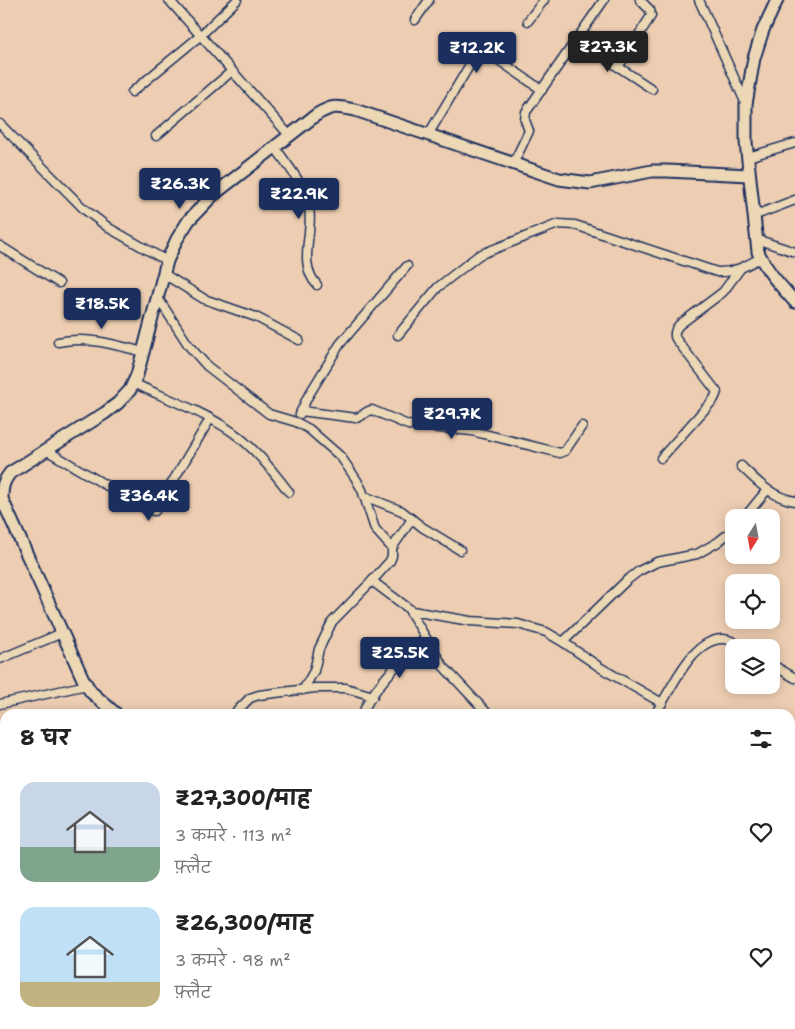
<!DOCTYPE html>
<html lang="hi">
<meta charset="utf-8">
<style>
body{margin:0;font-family:"Shantell Sans","Playpen Sans Deva",sans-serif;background:#f6f6f6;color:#222;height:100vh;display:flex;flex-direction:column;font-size:19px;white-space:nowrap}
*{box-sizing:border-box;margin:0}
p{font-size:16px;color:#767676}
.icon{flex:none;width:28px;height:28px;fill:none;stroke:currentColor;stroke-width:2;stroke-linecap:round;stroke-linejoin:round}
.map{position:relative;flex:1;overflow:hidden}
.side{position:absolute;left:0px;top:709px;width:795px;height:321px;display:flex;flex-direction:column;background:#fff;border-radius:15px 15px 0 0;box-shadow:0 2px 12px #0003}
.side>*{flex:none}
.needle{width:32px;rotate:191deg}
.buttons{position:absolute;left:725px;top:509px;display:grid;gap:10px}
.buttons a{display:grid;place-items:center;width:55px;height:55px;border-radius:10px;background:#fff;box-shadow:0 2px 12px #0003;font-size:25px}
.price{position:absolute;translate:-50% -42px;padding:0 11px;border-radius:5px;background:#1b2f5e;color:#fff;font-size:16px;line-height:32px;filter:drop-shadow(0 1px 2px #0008)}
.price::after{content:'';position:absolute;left:50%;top:30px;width:15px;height:11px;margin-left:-8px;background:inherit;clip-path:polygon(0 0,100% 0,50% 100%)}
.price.selected{background:#222;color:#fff}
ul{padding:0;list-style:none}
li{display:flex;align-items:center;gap:15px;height:125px;padding:0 20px}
li span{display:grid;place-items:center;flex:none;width:140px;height:100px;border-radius:15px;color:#555}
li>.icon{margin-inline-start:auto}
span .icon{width:60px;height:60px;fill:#fffc;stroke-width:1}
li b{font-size:21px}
h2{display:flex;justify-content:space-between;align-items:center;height:60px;padding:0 20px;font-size:21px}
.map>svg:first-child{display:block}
</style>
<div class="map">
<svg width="795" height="1029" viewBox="0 0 795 1029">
<rect width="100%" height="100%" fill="#eeceb2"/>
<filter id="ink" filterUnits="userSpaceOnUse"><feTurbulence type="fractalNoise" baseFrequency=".02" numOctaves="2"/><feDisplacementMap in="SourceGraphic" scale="10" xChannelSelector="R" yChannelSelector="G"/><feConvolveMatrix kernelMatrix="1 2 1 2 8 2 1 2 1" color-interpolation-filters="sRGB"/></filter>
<g filter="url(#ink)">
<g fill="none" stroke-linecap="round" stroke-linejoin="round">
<defs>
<g id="street">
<path d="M169,0L290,136"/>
<path d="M699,0L746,104"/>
<path d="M415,20L429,0"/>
<path d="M528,21L544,0"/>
<path d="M576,39L652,89"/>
<path d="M618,67L651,16L650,10L640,0"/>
<path d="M132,92L200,36L237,0"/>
<path d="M0,124L84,209L109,228L167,261"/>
<path d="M428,135L478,51L482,50L487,52L542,90"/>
<path d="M156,136L232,71"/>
<path d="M275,147C287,165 305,185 309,207C314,233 297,263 317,285"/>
<path d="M748,157L795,143"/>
<path d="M513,164L529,131L525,120L526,112L604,0"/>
<path d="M753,216L795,200"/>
<path d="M756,239L795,252"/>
<path d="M0,246L59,283"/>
<path d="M164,274L204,299L256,317L299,340"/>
<path d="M158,298L189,346L207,366L269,414L296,422L309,429L341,457L356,479L362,490L375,529L392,548V556L390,561L372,581L332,622L319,649L314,671L303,690"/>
<path d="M398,335L438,287L479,255L558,224L575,225L717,272C734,273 746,266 760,258"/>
<path d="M58,342C88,336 115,345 144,352"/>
<path d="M133,383C165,398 202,411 231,431C254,447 272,470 289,492"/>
<path d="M301,411L356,418C363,417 366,410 372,410L408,425L472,431L560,453L565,451L582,426"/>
<path d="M300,414L307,398L340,344L407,266"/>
<path d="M46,450L148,510L155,511L210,419"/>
<path d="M661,458L714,399L717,392L676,339C673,334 675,330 679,325L723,292L740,269"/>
<path d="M741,466C758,482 771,497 795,501"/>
<path d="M364,496L402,511L422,527L460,550"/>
<path d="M744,518L767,490"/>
<path d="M392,548L412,519"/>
<path d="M372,581L412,611L470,621L518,624L546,632L563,642L601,668L662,703"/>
<path d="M409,610L443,666L488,714"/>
<path d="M563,642L626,581L639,571L657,562L697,554L718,542L734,529"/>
<path d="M0,659L62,633"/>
<path d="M771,664L795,678"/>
<path d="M0,704L87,685"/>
<path d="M234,714L250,698L259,695L315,688H346L373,696"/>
<path d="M363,714C368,693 408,652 425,639"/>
<path d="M655,714C671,692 690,639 723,639C731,639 737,644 744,648"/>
<path d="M0,743L5,753"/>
<path d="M0,785L5,781"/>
<path d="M0,870L5,877"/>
<path d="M790,890L795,893"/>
<path d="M0,981L5,975"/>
<path d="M790,1011L795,1018"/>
<path d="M97,1025L102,1029"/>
<path d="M266,1025L271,1029"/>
<path d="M314,1025L317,1029"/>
<path d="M467,1025V1029"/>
<path d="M730,1025H735"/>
<path d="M36,1029L39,1025"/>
<path d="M638,1029L642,1025"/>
</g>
<g id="secondary">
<path d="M777,0L763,30L754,58L746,104V142L758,252C767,272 781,286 795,302"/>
<path d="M116,714L91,692L83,679L2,499C2,487 3,482 10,473L105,413L118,403L130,390L137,375L167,261L177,239L189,220L213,195L316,115C332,105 337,106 355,110L559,179L590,183L652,171H667L749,175"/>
<path d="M790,795L795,789"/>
<path d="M0,857L5,854"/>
<path d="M592,1029L596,1025"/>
</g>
</defs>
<use href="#street" stroke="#1b2f5e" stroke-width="11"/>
<use href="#secondary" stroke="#1b2f5e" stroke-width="15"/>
<use href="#street" stroke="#edd8b6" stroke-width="8"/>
<use href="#secondary" stroke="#edd8b6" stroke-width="11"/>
</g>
</g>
</svg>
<div class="buttons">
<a><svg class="needle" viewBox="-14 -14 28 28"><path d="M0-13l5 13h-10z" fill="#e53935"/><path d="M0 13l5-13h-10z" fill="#767676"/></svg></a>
<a><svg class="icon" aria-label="locate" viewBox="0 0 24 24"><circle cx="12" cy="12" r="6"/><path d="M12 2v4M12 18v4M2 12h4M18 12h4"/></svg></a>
<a><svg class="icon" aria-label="layers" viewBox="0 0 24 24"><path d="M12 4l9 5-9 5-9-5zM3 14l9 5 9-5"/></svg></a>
</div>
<b class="price selected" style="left:608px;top:73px">₹27.3K</b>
<b class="price" style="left:477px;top:74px">₹12.2K</b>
<b class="price" style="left:180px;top:210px">₹26.3K</b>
<b class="price" style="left:299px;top:220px">₹22.9K</b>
<b class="price" style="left:102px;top:330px">₹18.5K</b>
<b class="price" style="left:452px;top:440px">₹29.7K</b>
<b class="price" style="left:149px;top:522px">₹36.4K</b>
<b class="price" style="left:400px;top:679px">₹25.5K</b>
<section class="side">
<h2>8 घर<svg class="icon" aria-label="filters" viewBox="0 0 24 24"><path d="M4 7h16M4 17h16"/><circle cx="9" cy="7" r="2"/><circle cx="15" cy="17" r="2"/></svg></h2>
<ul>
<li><span style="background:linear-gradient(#c9d6e8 65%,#7fa58c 0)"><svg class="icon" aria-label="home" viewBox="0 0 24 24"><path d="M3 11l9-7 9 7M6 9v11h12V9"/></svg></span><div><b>₹27,300/माह</b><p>3 कमरे · 113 m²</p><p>फ़्लैट</p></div><svg class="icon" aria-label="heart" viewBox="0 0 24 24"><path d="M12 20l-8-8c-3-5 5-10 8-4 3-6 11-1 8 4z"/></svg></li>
<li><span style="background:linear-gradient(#bfe0f5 75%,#c2b280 0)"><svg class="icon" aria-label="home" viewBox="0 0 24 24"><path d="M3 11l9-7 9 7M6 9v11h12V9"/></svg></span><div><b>₹26,300/माह</b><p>3 कमरे · 98 m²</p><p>फ़्लैट</p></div><svg class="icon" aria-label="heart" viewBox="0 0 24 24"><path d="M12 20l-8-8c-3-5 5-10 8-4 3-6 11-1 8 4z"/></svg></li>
</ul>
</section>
</div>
